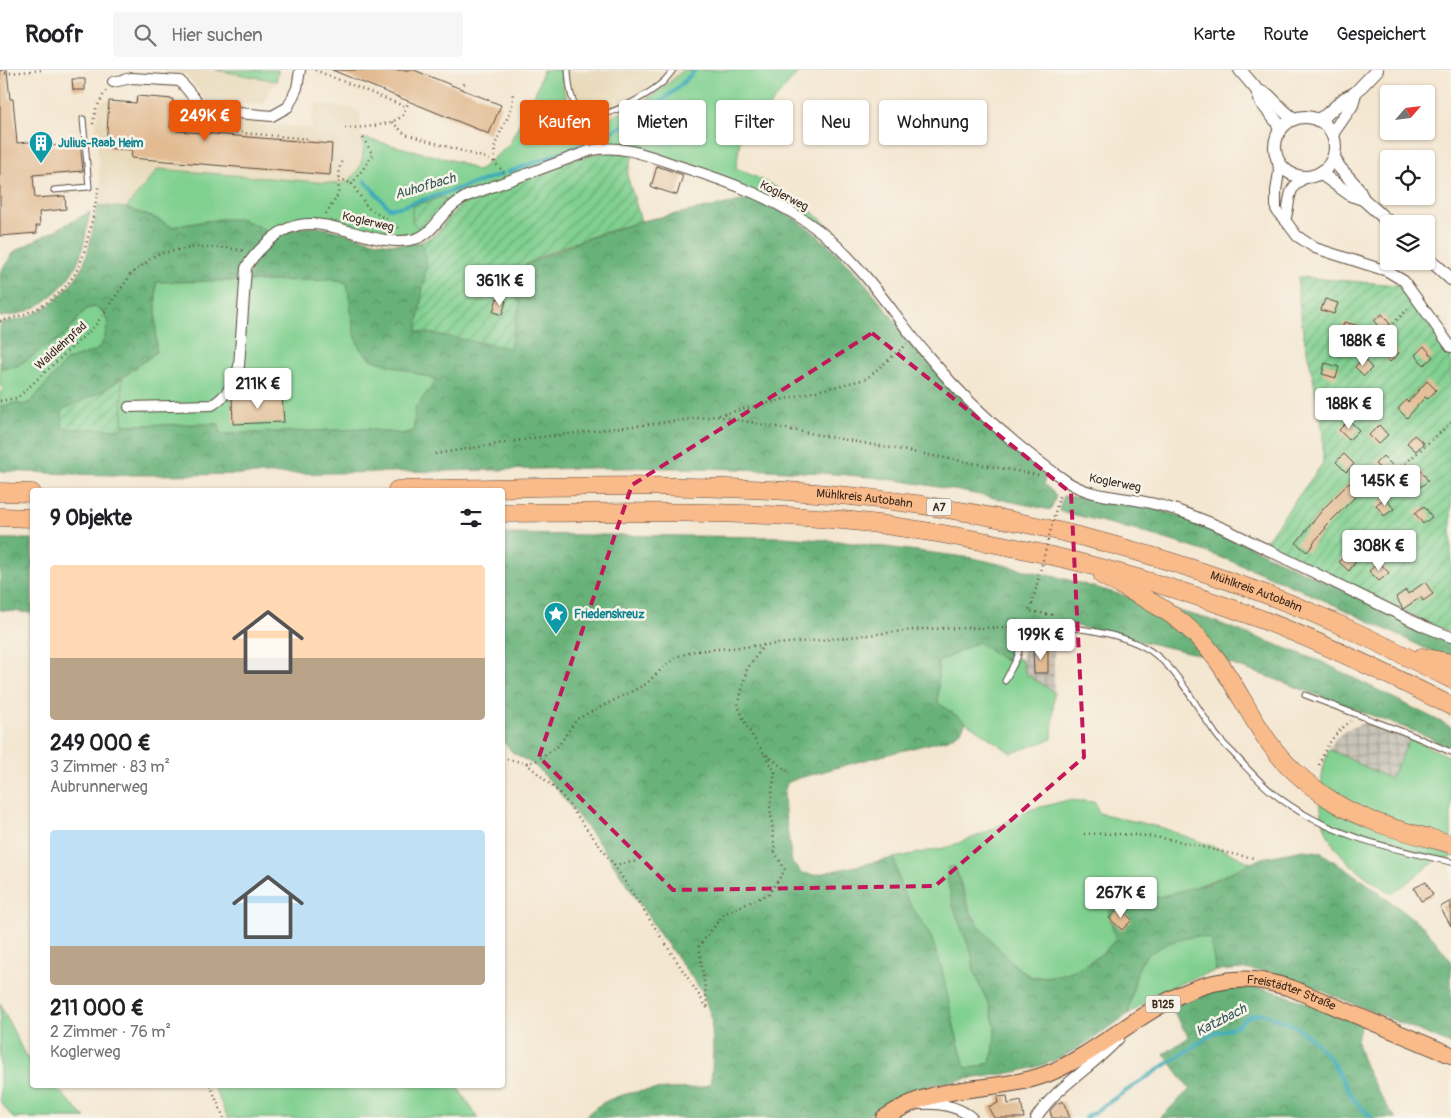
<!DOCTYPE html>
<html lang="de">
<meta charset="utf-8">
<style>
body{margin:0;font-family:Pangolin,sans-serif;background:#f6f6f6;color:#202124;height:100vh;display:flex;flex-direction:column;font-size:19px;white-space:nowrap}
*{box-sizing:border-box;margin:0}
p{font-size:16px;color:#757577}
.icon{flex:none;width:28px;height:28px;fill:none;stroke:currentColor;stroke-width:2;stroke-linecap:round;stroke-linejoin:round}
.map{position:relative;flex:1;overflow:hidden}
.details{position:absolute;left:30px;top:418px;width:475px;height:600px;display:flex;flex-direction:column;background:#fff;border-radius:5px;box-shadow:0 1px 4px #0004}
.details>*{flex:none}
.guide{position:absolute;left:520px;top:30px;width:475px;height:45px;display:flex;gap:10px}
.needle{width:32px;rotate:62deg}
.controls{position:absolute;left:1380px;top:15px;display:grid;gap:10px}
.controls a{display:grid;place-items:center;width:55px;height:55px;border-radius:5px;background:#fff;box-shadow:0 1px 4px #0004;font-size:25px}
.price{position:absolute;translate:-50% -42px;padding:0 11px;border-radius:5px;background:#fff;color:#222;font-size:16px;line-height:32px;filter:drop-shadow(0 1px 2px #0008)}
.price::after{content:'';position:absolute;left:50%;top:30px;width:15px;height:11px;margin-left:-8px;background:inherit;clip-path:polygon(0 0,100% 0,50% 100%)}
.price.current{background:#ea580c;color:#fff}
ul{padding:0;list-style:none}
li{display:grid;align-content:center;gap:10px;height:265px;padding:0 20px}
li span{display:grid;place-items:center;height:155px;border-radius:5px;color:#555}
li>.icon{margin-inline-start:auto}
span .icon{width:90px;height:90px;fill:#fffc;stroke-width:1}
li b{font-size:21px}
h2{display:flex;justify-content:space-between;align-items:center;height:60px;padding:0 20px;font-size:21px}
.pill{padding:0 18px;border-radius:5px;background:#fff;box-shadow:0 1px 4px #0004;font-size:18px;line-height:45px}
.pill.current{background:#ea580c;color:#fff}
header{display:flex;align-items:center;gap:30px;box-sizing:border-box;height:70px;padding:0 25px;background:#fff;border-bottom:1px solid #e0e0e0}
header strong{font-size:24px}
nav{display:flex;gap:28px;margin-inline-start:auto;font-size:18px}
.search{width:350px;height:45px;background:#f6f6f6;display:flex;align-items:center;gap:12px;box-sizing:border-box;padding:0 18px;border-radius:5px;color:#757577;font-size:19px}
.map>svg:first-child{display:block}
</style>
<header>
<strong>Roofr</strong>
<div class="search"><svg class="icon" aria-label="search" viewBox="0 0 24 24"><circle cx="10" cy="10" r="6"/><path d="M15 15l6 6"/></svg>Hier suchen</div>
<nav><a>Karte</a><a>Route</a><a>Gespeichert</a></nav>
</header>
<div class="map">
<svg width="1451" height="1048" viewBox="0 0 1451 1048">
<defs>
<pattern id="industrial-grid" width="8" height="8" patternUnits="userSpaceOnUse" patternTransform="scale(1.25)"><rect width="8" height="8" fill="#c9c3b8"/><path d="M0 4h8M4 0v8" fill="none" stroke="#a49f95"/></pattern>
<pattern id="forest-crowns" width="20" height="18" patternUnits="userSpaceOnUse" patternTransform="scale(1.25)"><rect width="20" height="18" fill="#68b27a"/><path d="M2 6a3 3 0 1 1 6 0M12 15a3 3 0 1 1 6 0" fill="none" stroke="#579163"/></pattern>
<pattern id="garden-furrows" width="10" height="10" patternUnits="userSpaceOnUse" patternTransform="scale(1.25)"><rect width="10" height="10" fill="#80d090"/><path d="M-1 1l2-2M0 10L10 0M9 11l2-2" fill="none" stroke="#6aa975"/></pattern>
</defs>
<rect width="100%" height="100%" fill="#f7f3e8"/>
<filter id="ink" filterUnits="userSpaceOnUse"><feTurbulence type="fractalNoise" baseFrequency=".02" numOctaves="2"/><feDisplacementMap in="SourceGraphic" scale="10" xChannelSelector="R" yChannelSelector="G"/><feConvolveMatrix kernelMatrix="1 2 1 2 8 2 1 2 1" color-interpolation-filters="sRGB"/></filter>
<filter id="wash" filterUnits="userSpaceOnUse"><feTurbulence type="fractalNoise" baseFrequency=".0096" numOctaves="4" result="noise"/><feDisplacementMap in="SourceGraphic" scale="20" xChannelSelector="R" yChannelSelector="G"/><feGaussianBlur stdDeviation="1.12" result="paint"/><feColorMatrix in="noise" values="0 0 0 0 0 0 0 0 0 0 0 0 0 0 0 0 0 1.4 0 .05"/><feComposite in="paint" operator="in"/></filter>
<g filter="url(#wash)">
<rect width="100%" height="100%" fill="#f4e7d2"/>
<g fill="#e8d9ba">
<path d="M168,0H280L278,12L270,20L265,33L258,34L206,30L187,6L184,4L167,2Z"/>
<path d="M543,0H683L666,17L651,27L609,49L558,67L537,19Z"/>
<path d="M136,26L172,29L179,39L188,40L190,47L311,58L313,43L317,33L359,40L364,80L361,95L349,111L342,114L158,99L126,138L98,135L101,121L96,54L100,35L103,31L106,30L136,33Z"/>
</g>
<g fill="url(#industrial-grid)">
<path d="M1028,560H1054V622L1026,604L1021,590Z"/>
<path d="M1366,652L1410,669L1391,709L1329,679L1336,668L1346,660Z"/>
</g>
<g fill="#80d090" stroke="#5e7d57">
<path d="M216,0H278L276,11Z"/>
<path d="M543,0H562C561,14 565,34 576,45C581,50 591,51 598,53C632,39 657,26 683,0H800L740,71L736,98C756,107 776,116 794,128C834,155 864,194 891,232L817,155L697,98L639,78L615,73L586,79L448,134L442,127L412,136L422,161C372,185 320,123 271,164L258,156L205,151L172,157L155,148L126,138L158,99L342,114C361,105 365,87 363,68L459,92L478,101L508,76L537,19Z"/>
<path d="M339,210L347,213L354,262L360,279L371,289L437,310L415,338L414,361L402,364L367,359L220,364L219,354L123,355L122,308L156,282V212Z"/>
<path d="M94,237L104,242L108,254L104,270L96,281L67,290L31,332L23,335L16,333L0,337V322L3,320L0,315V298L17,296L65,265L86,239Z"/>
<path d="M978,572L1004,590L1014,587L1021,590L1026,604L1054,622L1052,669L1011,683L938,633V592Z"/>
<path d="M1410,669L1451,687V788L1437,790L1392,824C1349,796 1316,774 1321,717C1322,704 1324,692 1329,679L1390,709Z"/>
<path d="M1068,730L1095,732L1099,743L1163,758L1228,782L1251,793C1209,813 1165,831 1118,834L1115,870L1106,881L1078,899L1058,906L1032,907L1019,899L984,863L971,843L955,797L953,836L972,885L974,899L980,916L990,937L995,957L994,979L990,992L978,997L965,998L931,867L901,819L894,788L948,777L985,763L1030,740Z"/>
<path d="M1198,866L1210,869L1216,901C1182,910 1157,924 1128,944C1131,930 1135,902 1142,891C1154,874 1179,870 1198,866Z"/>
<path d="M0,934L25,985L32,993V1015H53L86,1048H13L0,1031Z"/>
<path d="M213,1015H456L478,1048H228Z"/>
</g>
<g fill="url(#forest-crowns)" stroke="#526e4c">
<path d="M757,128C849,169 881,241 944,311C975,344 1011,373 1046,401L1044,414L1056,425L1051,440C984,426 916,410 848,405C714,394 579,398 445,401C336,403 226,405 117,405C78,405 39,402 0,401V337L16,333L23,335L31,332L67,290L96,281L104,270L108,254L104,242L94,237L86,239L65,265L17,296L0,298V253C9,251 18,250 27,247C49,239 73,217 83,195C91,176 93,155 98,135L126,138L155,148L172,157L219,149H240L258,156L271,164C255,179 245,188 242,211L156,212V282L105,320L63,340V359H123V355L219,354L220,364L367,359L402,364L414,361L415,338L437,310L371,289L360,279L354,262L347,213L338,210L248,211C250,196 257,185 268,175C303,141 339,164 379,172C393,175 407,174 421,172L427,191L417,261L510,278L520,232L513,226V207L521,197L549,184L583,170L641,151Z"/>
<path d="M90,142C87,156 85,173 80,187C71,210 49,233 27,241C18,245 9,246 0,247V202L15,181Z"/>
<path d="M1063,426L1111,430L1137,434L1191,449L1451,571V591C1375,554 1299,516 1220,487C1168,468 1113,454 1059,441Z"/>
<path d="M502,464L783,467L837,471L973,488L1065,509L1208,549L1322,592L1451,657V679L1427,666L1272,608L1209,587L1072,555L1044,552H1021L1014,587L1004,590L978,572L938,592V633L966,652L961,661L948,669L857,692L796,709L787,713L784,723L785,744L792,793L802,803L814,805L894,788L901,819L931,867L942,899L955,961L965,998L978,997L990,992L994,979L995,957L990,937L980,916L974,899L972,885L953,836L947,808L948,797H955C960,812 964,830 971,844C979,858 1017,903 1032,907C1035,908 1040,907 1043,907C1072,905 1097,892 1115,870L1109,842L1118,834L1147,830L1206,814L1262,788L1303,780L1320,782L1365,812L1425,858L1451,891V974L1296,910L1265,901L1242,899L1216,901L1210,869C1206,868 1202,867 1198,866C1182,866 1152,878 1142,891C1135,902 1131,931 1128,944C1101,963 1072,986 1039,996C1007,1006 974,1007 941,1013C914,1018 887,1033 865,1048H584C613,1016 659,1020 699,1018L710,1014L712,1001L713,974L711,946L702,921L661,866L605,781L552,713L534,695L512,682L503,671Z"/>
<path d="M0,469H32V543L0,540Z"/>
<path d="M1252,917L1277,922L1362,954C1361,959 1357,965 1357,969C1358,989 1383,1033 1396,1048H1160L1190,1019L1164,984L1189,967L1171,938L1209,920Z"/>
</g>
<g fill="url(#garden-furrows)" stroke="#5e7d57">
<path d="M604,82L633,84L627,105L641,151C616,159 523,185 514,206C511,211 513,220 513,226L520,232L510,278L417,261L427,191L421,172L433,166L441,158L447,148L462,133L571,90Z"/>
<path d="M443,127L448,134L422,161L412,152V136Z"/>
<path d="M1298,207L1398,215L1451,284V563L1428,553L1264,473L1323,393V368L1320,341L1303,262L1298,223Z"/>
<path d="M122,308L123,359H63L62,340L105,320Z"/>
</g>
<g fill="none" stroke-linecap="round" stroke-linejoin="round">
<g stroke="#3aaab7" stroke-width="4">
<path d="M508,102C577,77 645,57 695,0"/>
<path d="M365,111L389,138C401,139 404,135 415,132C444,124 473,114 502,104"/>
<path d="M1085,1048L1214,963L1229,959L1238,955L1247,947L1262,943L1295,956L1312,969L1331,990L1353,1029L1372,1048"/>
</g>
</g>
<g id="blocks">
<g fill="#e2bb93">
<path d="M0,0H7L10,29H13L17,73L41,71L42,77L80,73L83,101L33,105L35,128L65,126L66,139L39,142L40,156H36L37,163L0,166Z"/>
<path d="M332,0H414L501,35L489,64Z"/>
<path d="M72,9H85V20H73Z"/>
<path d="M137,26L173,29L170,57L177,58V61L332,74L330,105L131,88L132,80L106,78L109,31L136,33Z"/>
<path d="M657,96L683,105L677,125L651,117Z"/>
<path d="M497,228L506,231L502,245L493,242Z"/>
<path d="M1325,229L1338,233L1334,244L1321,240Z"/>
<path d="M1382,244L1390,254L1382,261L1374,251Z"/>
<path d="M1344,252L1356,255L1352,266L1341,263Z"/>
<path d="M1389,273L1399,283L1390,292L1380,282Z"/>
<path d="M1424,276L1433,287L1424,295L1415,285Z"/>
<path d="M1363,288L1372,298L1364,306L1355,297Z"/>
<path d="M1325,293L1339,297L1336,308L1322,304Z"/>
<path d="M1427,311L1436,320L1428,329L1425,327L1407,348L1398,339L1406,330L1408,332Z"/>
<path d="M1372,321L1381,331L1372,339L1363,329Z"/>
<path d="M1340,322L1350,331L1343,339L1333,330Z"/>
<path d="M282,325L284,352L233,354L232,327Z"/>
<path d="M1349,350L1359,360L1349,370L1339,360Z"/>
<path d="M1379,355L1388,365L1378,374L1369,365Z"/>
<path d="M1414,365L1424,373L1416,381L1407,373Z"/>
<path d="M1344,384L1354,394L1346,402L1336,392Z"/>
<path d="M1383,386L1393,396L1385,403L1375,394Z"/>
<path d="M1420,399L1428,411L1420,417L1411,406Z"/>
<path d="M1349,413L1359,423L1325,457L1326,458L1313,473L1314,474L1307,482L1296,473L1324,438Z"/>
<path d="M1385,428L1394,439L1384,446L1376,435Z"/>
<path d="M1424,436L1432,447L1423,454L1415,443Z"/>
<path d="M1390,464L1398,474L1389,481L1381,471Z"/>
<path d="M1359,465L1370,472L1349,501L1339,492Z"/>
<path d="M1379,492L1389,503L1379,511L1369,501Z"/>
<path d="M1425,512L1433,524L1423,531L1421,527L1403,539L1396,527L1406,520L1408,524Z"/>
<path d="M1033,580H1048V603H1034Z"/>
<path d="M1426,812L1433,825L1421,831L1414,818Z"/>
<path d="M1451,831V856L1440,837Z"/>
<path d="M1120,838L1132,850L1122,860L1109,848Z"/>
<path d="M1007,1026L1008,1034L1021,1031L1024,1048H994L988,1037L998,1033L997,1027Z"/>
<path d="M1063,1031L1070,1048H1052L1050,1041L1056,1034Z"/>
</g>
</g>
</g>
<g filter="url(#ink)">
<use href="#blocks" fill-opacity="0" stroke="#574639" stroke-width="1"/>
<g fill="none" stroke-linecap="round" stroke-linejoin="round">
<defs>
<g id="service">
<path d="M568,0C569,15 570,38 586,44C604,52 649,24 663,12C667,8 670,4 673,0"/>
<path d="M54,120L89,117L83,49"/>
<path d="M1005,611L1017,588L1026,556C1062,555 1127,561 1156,585C1181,605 1195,635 1213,660C1218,669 1226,676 1233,683C1246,697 1258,711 1273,723C1325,765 1388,778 1451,792"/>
<path d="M1305,625L1409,664L1451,682"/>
</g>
<g id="minor">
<path d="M113,12L132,8L180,11L204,40L272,46L288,37L297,18L300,0"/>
<path d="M1278,89L1279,102L1276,121V139L1279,144L1285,150L1297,166L1315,178L1387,201L1404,211L1451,277"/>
<path d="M1285,150C1292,131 1284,118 1307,107"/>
<path d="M129,337L212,335C227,326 235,314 239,296L246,198C251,188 259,180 268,172C314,127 365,182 415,169C430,165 436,152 446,142C452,135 460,130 467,126L589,81C620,73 649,86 679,96C728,111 780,130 821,162C865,197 893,245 929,287C968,334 1015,376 1066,411C1091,428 1121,426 1150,433C1175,438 1199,448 1223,458L1423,556L1451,567"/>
<path d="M920,1034C938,1033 958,1036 972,1048"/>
<path d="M1036,1048C1057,1015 1094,997 1119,968"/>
</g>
<g id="tertiary">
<path d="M1240,0L1257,20L1261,32L1277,52L1280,61"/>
<path d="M1257,20L1268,25L1285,42L1294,49"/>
<circle cx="1305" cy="77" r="30"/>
<path d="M1317,50L1326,45L1345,28L1355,23L1377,0"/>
<path d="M1332,64L1352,35L1355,23"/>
<path d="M1334,87L1339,97L1357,117L1363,129L1391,154"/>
<path d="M1320,103L1351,125L1363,129"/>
<path d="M1426,186L1451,209"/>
</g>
<g id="primary">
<path id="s1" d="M884,1048C898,1039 915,1030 932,1026C969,1016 1010,1018 1047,1004C1117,976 1172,903 1254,910C1267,911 1279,915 1291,918L1451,985"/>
</g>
<g id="motorway">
<path id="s2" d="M397,420C536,417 677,412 817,423C967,435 1116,469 1257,521C1324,545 1388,577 1451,609"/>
<path d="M0,422L32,423"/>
<path d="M502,443C616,442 729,440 842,450C880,453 917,460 954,466C1058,484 1160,511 1258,548C1324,573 1388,604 1451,636"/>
<path d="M0,447L32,448"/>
<path d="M1103,506C1147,530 1183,544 1215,587C1243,624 1259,670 1295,702C1307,713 1320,723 1334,732C1368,754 1412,763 1451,774"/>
<path d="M1422,587L1451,593"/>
</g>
</defs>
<use href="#service" stroke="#574639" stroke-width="7"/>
<use href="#minor" stroke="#574639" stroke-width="12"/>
<use href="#tertiary" stroke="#574639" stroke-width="14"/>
<use href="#primary" stroke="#574639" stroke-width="18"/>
<use href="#motorway" stroke="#574639" stroke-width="19"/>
<g stroke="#574639" stroke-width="2.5" stroke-dasharray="1 4" stroke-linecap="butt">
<path d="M315,0L406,37L409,32"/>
<path d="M0,4L42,0"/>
<path d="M462,19L465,11"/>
<path d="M392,52L405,64L492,90L504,102"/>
<path d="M93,54L96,39L106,20"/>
<path d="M191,54H184V58L211,60V64"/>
<path d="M345,58C359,58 393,56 403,45C403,44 406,38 406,37"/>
<path d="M211,60L310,69"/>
<path d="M363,68L373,85L352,114L368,138L401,159"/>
<path d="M495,92C495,87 494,81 495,76C499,60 517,38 512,22"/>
<path d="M339,108L352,114"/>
<path d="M326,144L338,125L340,95L343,89"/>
<path d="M0,251C32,245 63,228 78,198C87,179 93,143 98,122V117"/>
<path d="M1366,283L1381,265L1410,237"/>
<path d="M0,331L17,328L95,256L131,204L157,184L195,177L228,178L245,181"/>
<path d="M719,345L866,309L907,274"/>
<path d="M435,384L534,368L716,346L1038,405"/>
<path d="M1383,413L1451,353"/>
<path d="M1032,534L1029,541L1052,545V548"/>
<path d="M764,575L747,599L738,636L748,659L763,682L787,701"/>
<path d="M502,688L526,693L536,691L558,676L577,649L646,614L666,595L679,586L695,581L822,570L923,559L1018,557"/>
<path d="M526,693L560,723L614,795L708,939L699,876L725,843L769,824L785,800L775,782L770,736L775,702L763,682"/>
<path d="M1319,695C1326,676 1334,663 1351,651"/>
<path d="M1084,764C1110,763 1135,764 1161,768C1193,773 1223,784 1256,788"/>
<path d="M614,795L638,791"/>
<path d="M210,1015L224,1048"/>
</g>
<use href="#service" stroke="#fff" stroke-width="5"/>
<use href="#minor" stroke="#fff" stroke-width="10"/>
<use href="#tertiary" stroke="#fff" stroke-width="12"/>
<use href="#primary" stroke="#fabb8b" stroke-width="16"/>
<use href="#motorway" stroke="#fabb8b" stroke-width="18"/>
<path stroke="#574639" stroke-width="2.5" stroke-dasharray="1 4" stroke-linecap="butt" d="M1032,534L1060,423"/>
</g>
</g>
<path fill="none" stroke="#c2185b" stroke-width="4" stroke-dasharray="10 6" stroke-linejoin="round" d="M872,263L1071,423L1084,687L935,816L673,820L539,687L632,415Z"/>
<defs>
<symbol id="building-pin" viewBox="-11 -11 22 30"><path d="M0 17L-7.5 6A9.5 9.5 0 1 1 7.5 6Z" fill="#0f9aa8" stroke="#f7f3e8"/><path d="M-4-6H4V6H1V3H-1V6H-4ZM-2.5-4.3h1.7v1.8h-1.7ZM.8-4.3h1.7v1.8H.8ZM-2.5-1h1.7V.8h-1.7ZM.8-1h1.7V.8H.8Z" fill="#fff"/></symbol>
<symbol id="sight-pin" viewBox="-11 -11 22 30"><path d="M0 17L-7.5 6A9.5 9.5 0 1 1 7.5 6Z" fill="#0f9aa8" stroke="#f7f3e8"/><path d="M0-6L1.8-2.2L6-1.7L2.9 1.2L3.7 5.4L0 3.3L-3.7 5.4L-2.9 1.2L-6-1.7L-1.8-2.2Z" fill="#fff"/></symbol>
</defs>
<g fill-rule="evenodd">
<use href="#building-pin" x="27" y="59" width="28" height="38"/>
<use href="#sight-pin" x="542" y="530" width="28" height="38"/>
</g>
<g text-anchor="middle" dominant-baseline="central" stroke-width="5" stroke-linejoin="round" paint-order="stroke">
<g fill="#f7f3e8" stroke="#73665b" stroke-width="1">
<rect x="926.5" y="428.5" width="25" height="17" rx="4"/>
<rect x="1145.5" y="925.5" width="35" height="17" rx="4"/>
</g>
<g font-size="11" font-weight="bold" fill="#3b2a1e">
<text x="939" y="437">A7</text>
<text x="1163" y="934">B125</text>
</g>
<g font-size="12" font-weight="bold" fill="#0d838f" stroke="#f7f3e8" text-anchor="start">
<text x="58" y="73">Julius-Raab Heim</text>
<text x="574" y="544">Friedenskreuz</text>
</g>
<g font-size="12" fill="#3b2a1e" stroke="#f7f3e8">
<text transform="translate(784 126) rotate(27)">Koglerweg</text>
<text transform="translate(368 152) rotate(13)">Koglerweg</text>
<text transform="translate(61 276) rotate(-42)">Waldlehrpfad</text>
<text transform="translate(1115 413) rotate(11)">Koglerweg</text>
<text stroke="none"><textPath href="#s2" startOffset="468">Mühlkreis Autobahn</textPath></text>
<text stroke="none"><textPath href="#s2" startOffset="872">Mühlkreis Autobahn</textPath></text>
<text stroke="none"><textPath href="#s1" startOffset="441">Freistädter Straße</textPath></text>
</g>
<g font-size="14" font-style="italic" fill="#3b5d5b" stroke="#f7f3e8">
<text transform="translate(425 116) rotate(-16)">Auhofbach</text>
<text transform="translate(1221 950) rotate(-27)">Katzbach</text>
</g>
</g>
</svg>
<div class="controls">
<a><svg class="needle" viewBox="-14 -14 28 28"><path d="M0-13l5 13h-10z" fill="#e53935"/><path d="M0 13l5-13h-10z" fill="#757577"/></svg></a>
<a><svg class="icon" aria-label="locate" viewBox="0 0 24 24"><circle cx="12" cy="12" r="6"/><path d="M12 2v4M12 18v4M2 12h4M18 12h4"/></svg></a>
<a><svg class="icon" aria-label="layers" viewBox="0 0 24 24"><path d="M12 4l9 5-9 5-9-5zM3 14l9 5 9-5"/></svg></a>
</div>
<b class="price current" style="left:205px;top:72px">249K €</b>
<b class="price" style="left:500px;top:237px">361K €</b>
<b class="price" style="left:1363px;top:297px">188K €</b>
<b class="price" style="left:258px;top:340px">211K €</b>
<b class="price" style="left:1349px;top:360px">188K €</b>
<b class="price" style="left:1385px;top:437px">145K €</b>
<b class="price" style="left:1379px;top:502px">308K €</b>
<b class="price" style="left:1041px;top:591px">199K €</b>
<b class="price" style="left:1121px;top:849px">267K €</b>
<div class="guide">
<a class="pill current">Kaufen</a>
<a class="pill">Mieten</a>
<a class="pill">Filter</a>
<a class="pill">Neu</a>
<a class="pill">Wohnung</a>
</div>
<section class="details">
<h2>9 Objekte<svg class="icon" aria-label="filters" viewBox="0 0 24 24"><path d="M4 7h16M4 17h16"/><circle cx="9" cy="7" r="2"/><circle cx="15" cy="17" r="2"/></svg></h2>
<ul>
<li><span style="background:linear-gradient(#ffd9b3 60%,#b9a48a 0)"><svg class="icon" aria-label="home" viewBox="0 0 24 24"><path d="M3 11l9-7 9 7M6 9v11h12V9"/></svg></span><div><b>249 000 €</b><p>3 Zimmer · 83 m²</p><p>Aubrunnerweg</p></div></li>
<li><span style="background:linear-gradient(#bfe0f5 75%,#b9a48a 0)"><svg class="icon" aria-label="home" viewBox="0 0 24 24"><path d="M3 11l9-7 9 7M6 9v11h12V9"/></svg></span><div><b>211 000 €</b><p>2 Zimmer · 76 m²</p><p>Koglerweg</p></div></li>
</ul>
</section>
</div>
